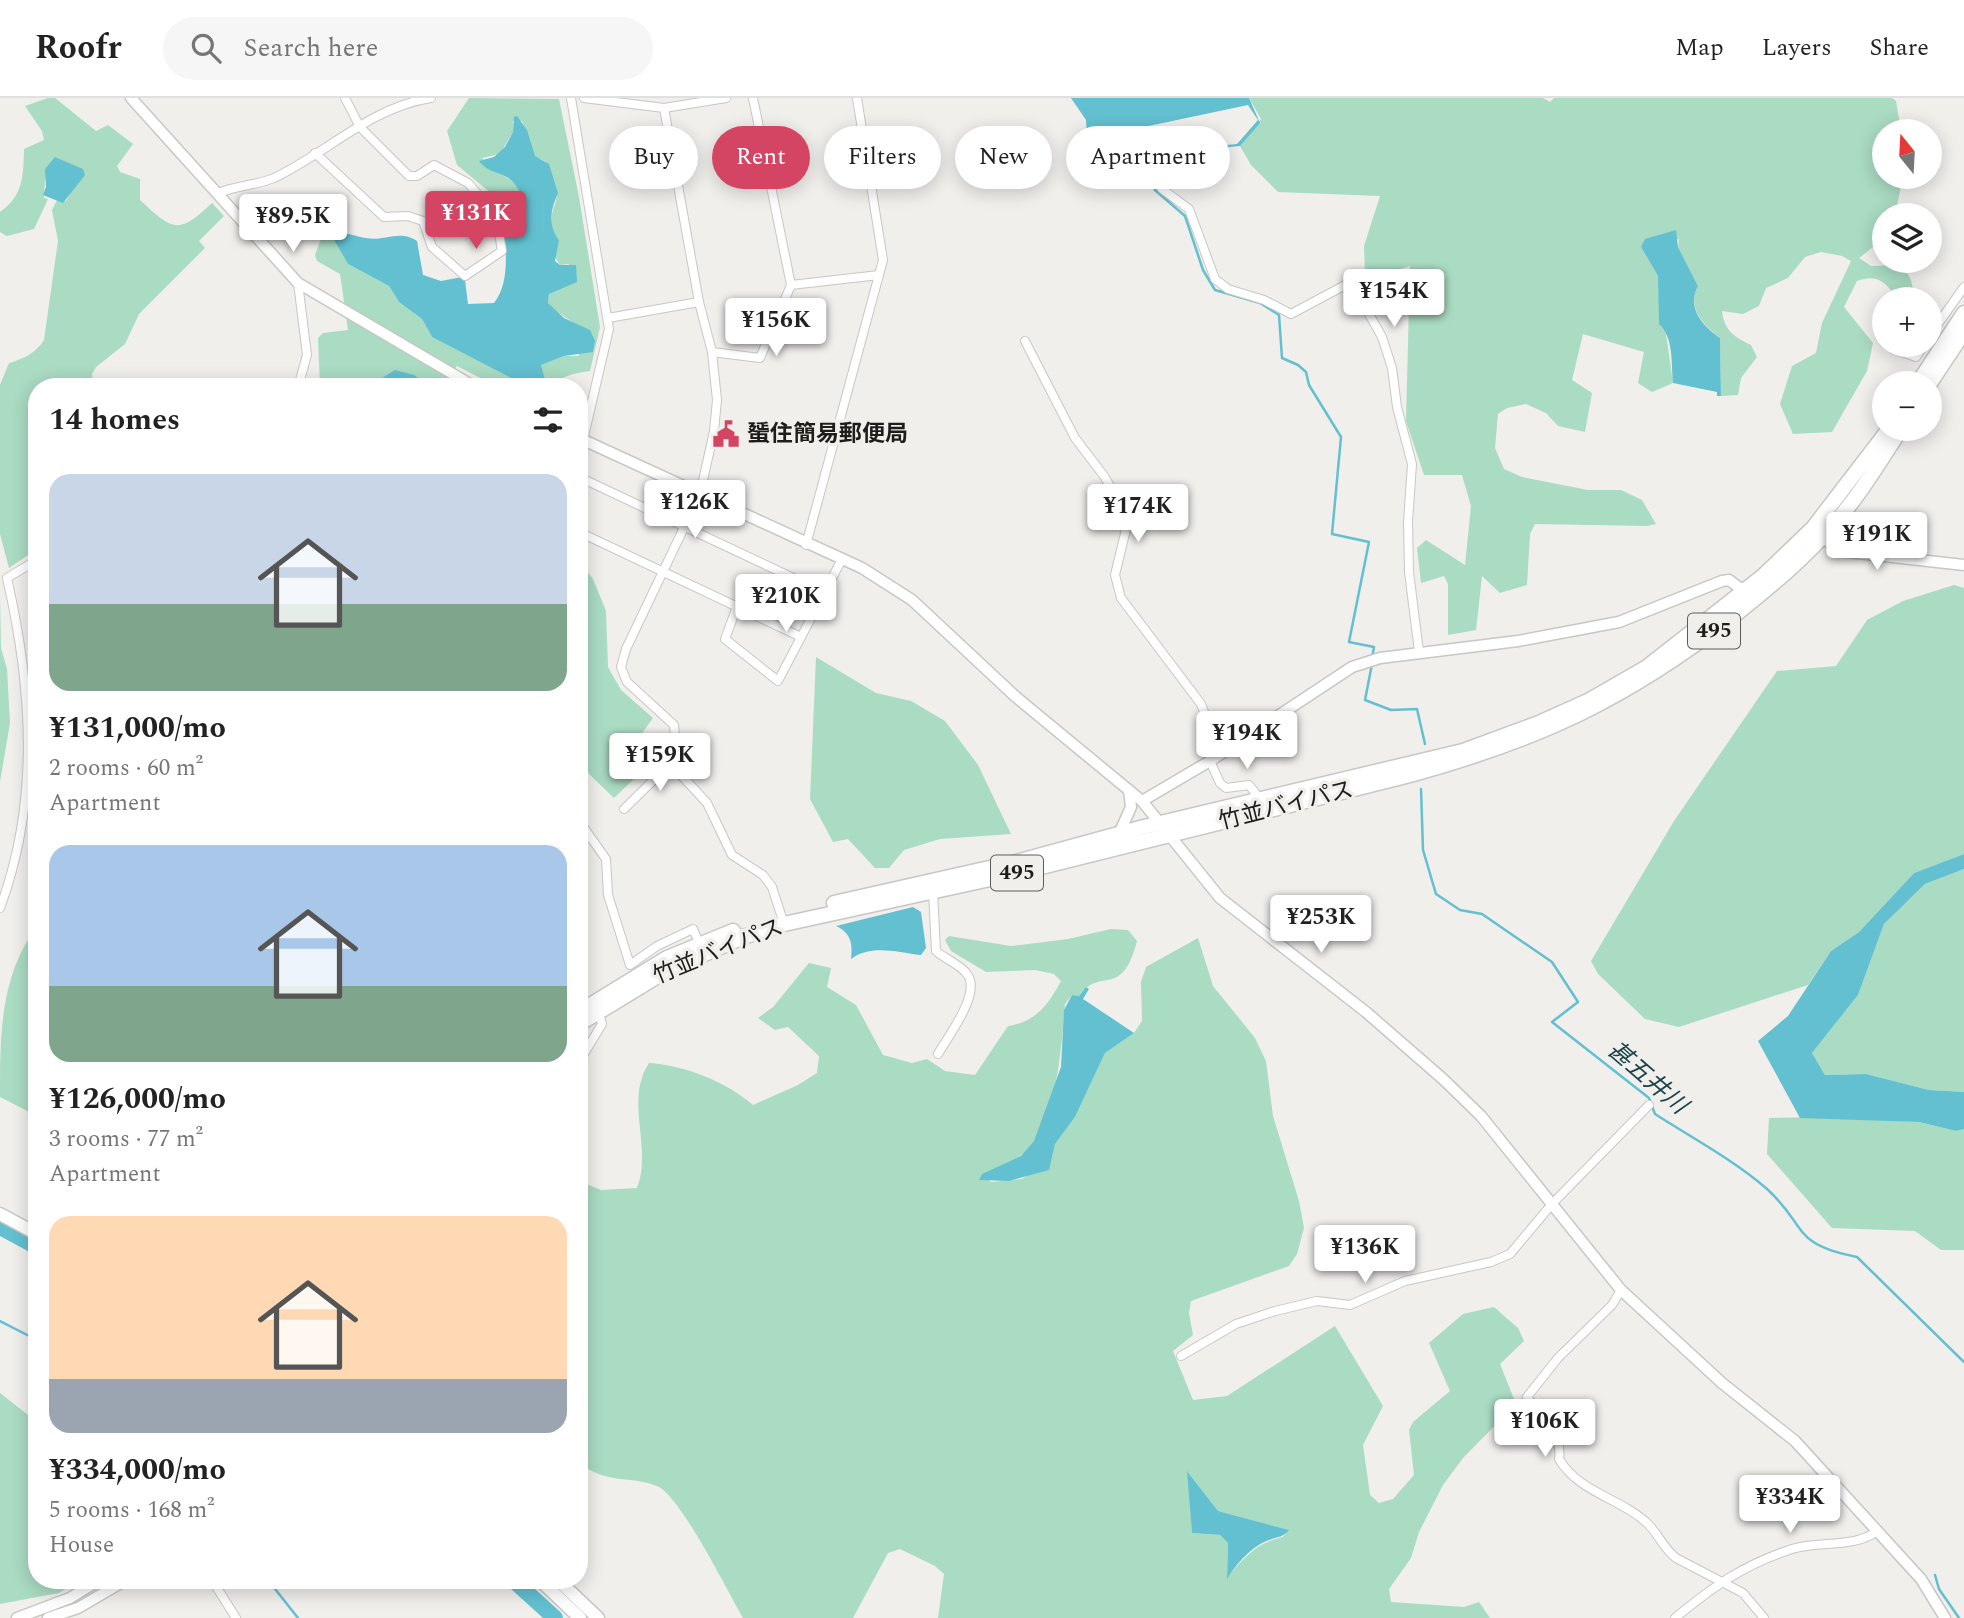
<!DOCTYPE html>
<meta charset="utf-8">
<style>
body{margin:0;font-family:Spectral,"Noto Sans JP",serif;background:#f6f6f6;color:#222;height:100vh;display:flex;flex-direction:column;font-size:26px;white-space:nowrap}
*{box-sizing:border-box;margin:0}
p{font-size:23px;color:#767676}
.icon{flex:none;width:38px;height:38px;fill:none;stroke:currentColor;stroke-width:2;stroke-linecap:round;stroke-linejoin:round}
.map{position:relative;flex:1;overflow:hidden}
.details{position:absolute;left:28px;top:280px;width:560px;height:1211px;display:flex;flex-direction:column;background:#fff;border-radius:28px;box-shadow:0 4px 18px #0003}
.details>*{flex:none}
.top-card{position:absolute;left:609px;top:28px;width:665px;height:63px;display:flex;gap:14px}
.needle{width:46px;rotate:342deg}
.fabs{position:absolute;left:1872px;top:21px;display:grid;gap:14px}
.fabs a{display:grid;place-items:center;width:70px;height:70px;border-radius:50%;background:#fff;box-shadow:0 4px 18px #0003;font-size:35px}
.price{position:absolute;translate:-50% -60px;padding:0 16px;border-radius:7px;background:#fff;color:#222;font-size:23px;line-height:46px;filter:drop-shadow(0 2px 4px #0008)}
.price::after{content:'';position:absolute;left:50%;top:42px;width:21px;height:16px;margin-left:-10px;background:inherit;clip-path:polygon(0 0,100% 0,50% 100%)}
.price.active{background:#d44463;color:#fff}
ul{padding:0;list-style:none}
li{display:grid;align-content:center;gap:14px;height:371px;padding:0 21px}
li span{display:grid;place-items:center;height:217px;border-radius:21px;color:#555}
li>.icon{margin-inline-start:auto}
span .icon{width:126px;height:126px;fill:#fffc;stroke-width:1}
li b{font-size:30px}
h2{display:flex;justify-content:space-between;align-items:center;height:84px;padding:0 21px;font-size:30px}
.pill{padding:0 24px;border-radius:32px;background:#fff;box-shadow:0 4px 18px #0003;font-size:24px;line-height:63px}
.pill.active{background:#d44463;color:#fff}
header{display:flex;align-items:center;gap:42px;box-sizing:border-box;height:98px;padding:0 35px;background:#fff;border-bottom:2px solid #e0e0e0}
header strong{font-size:33px}
nav{display:flex;gap:38px;margin-inline-start:auto;font-size:24px}
.search{width:490px;height:63px;background:#f6f6f6;display:flex;align-items:center;gap:18px;box-sizing:border-box;padding:0 24px;border-radius:38px;color:#767676;font-size:26px}
.map>svg:first-child{display:block}
</style>
<header>
<strong>Roofr</strong>
<div class="search"><svg class="icon" aria-label="search" viewBox="0 0 24 24"><circle cx="10" cy="10" r="6"/><path d="M15 15l6 6"/></svg>Search here</div>
<nav><a>Map</a><a>Layers</a><a>Share</a></nav>
</header>
<div class="map">
<svg width="1964" height="1520" viewBox="0 0 1964 1520">
<rect width="100%" height="100%" fill="#f0efec"/>
<g fill="#aadbc3" fill-rule="evenodd">
<path d="M48,0H55L96,33L108,27L133,46L117,68L120,74L140,81V102C174,134 179,136 212,105L224,118L199,143L205,150L139,216L125,246L96,269L92,276L93,289H37V451L9,470L0,436V287L9,265C23,261 36,255 44,242L58,143L52,112L57,102L66,103L78,82L79,70L55,59L45,82L44,100L48,101L34,131L7,138L0,134V114C24,97 23,78 24,51L44,42L42,33L25,8Z"/>
<path d="M469,0L559,1L579,99L600,229L590,273C576,275 561,277 553,289H544L546,285L540,267L564,258H579L574,225L554,212L548,205L549,196L569,166L560,167L554,157L559,142C541,119 561,108 556,89C553,80 549,71 545,63L534,58L522,23H513V34L500,56L482,60C505,88 538,78 507,125L492,96L457,67L447,33Z"/>
<path d="M1249,0H1543L1550,4L1554,0H1892L1896,3L1901,33H1885V79H1903L1895,117H1885C1885,139 1877,147 1859,160L1871,168L1903,167L1911,182L1915,201H1891L1892,194C1883,181 1873,177 1857,183L1844,209L1873,245L1867,273L1832,334L1793,336L1780,306L1792,268L1816,255L1822,225L1851,163L1842,158L1821,154L1805,159L1788,180L1766,190L1759,208L1743,216L1722,213C1724,232 1734,239 1751,247L1757,259L1741,280L1738,297L1721,298L1720,240C1704,227 1686,210 1698,188L1678,149L1679,141L1641,149L1658,178L1673,285L1652,294L1638,285L1644,254L1583,236L1572,282L1592,295L1585,334L1558,328L1546,315L1526,306L1507,310L1498,316L1495,350L1504,371L1522,379L1588,392H1621L1642,402L1656,426L1647,428L1535,426L1530,436L1527,487L1500,495L1482,478L1476,532L1448,537V486L1444,478L1421,485L1417,450L1426,442L1465,467L1471,408L1462,377H1424L1406,323L1410,168L1377,178L1365,174L1364,148L1380,98L1278,94L1251,67L1240,48L1261,21Z"/>
<path d="M335,137L334,142L348,166L389,188L399,204L422,221L432,239L511,280L521,289H498L457,268L443,289H430L428,284L405,276L382,284L387,289H320L318,240L323,235L348,232L340,176L317,163L315,157L322,138Z"/>
<path d="M579,463L593,481L606,513L608,569L621,592L653,620L640,638L654,662L614,700L585,672L579,677Z"/>
<path d="M1954,487L1964,490V756L1914,775L1859,834L1831,853L1808,887L1679,929L1645,921L1598,876L1591,863L1674,723L1777,573L1836,568L1867,522L1903,503Z"/>
<path d="M0,496L1,550L7,571L10,625L0,684Z"/>
<path d="M816,559L876,595L911,603L945,623L978,667L1011,736L940,741L904,752L889,770H875L848,741L833,744L810,701Z"/>
<path d="M1964,771V994L1929,992L1866,976L1825,977L1812,955L1858,897L1884,826L1925,786Z"/>
<path d="M37,828V1018L0,999C0,935 0,879 37,828Z"/>
<path d="M1111,831L1128,832L1137,843C1122,902 1100,868 1079,898L1072,897L1065,906C1061,948 1058,1022 1026,1053C1015,1064 996,1070 982,1076L991,1084L1022,1081L1050,1063L1055,1046L1075,1019L1105,955L1134,935L1142,923L1141,884L1146,869L1198,840L1213,888L1255,940L1266,963L1273,1018L1299,1103L1304,1130L1297,1156L1289,1168L1191,1203L1189,1215L1193,1237L1173,1253L1193,1302L1227,1298L1335,1228L1383,1308L1363,1347L1370,1397L1379,1405L1393,1401L1414,1377L1409,1332L1413,1324L1450,1293L1429,1245L1463,1216L1494,1209L1518,1230L1524,1243L1500,1266L1516,1306L1463,1360L1443,1387L1419,1434L1411,1460L1389,1491L1391,1504L1464,1509L1479,1504L1490,1520H938L944,1476L935,1468L900,1451L888,1455L853,1520H743C728,1494 680,1397 657,1388C629,1377 608,1387 579,1365V1083L601,1092L637,1090C653,1050 624,1003 649,965C684,967 727,984 753,1007L798,987L817,975L819,958L788,929L775,932L758,920L773,909L809,865L831,870L827,889L856,907L883,957L912,965L927,961L945,973L975,977L1008,928C1036,924 1048,907 1061,883L1054,876L1035,872L986,874L951,853L945,842L949,838L1011,848L1068,841ZM1188,1374L1218,1413L1288,1432L1283,1439C1257,1444 1243,1461 1227,1479L1228,1445L1220,1437L1192,1435Z"/>
<path d="M1830,1019L1919,1024L1956,1033L1964,1031V1152H1941L1915,1133L1832,1130L1767,1056L1769,1020Z"/>
<path d="M0,1295L37,1324V1482H79L59,1495L0,1506Z"/>
</g>
<g fill="#63c0d0">
<path d="M1071,0H1249L1260,25L1240,48C1215,50 1162,54 1150,79L1155,94L1147,81C1155,53 1213,48 1237,46L1258,22L1248,7L1087,41L1086,22Z"/>
<path d="M517,18L527,32L535,58L549,66L558,95C551,111 547,126 559,142L555,163L560,167H576L577,184L549,196L548,205L564,220L590,232L595,243L593,254L564,258L541,267L546,285L544,289H521L511,280L432,239L422,221L399,204L389,188L348,166L334,142L337,135C347,134 356,139 366,140C385,144 398,131 417,143L423,177L441,183L462,179L465,182L468,206L494,205C509,187 507,153 503,132L518,108L520,95C509,70 492,80 479,63L494,59L505,49L513,34L514,19Z"/>
<path d="M55,59L83,71L85,77L63,105L43,97L46,89L45,71Z"/>
<path d="M1676,132L1678,149L1698,188C1686,210 1703,228 1720,240L1721,298H1717V294L1673,285C1671,266 1674,239 1659,226L1658,178L1641,149L1645,141Z"/>
<path d="M395,272L414,277L430,289H387L382,280Z"/>
<path d="M1964,756V771L1925,786L1884,826L1858,897L1812,955L1825,977L1866,976L1929,992L1964,994V1031L1956,1033L1919,1024L1800,1020L1758,943L1788,918L1831,853L1859,834L1914,775Z"/>
<path d="M913,809L921,814L926,850L921,857C896,854 871,846 851,861C853,846 851,835 836,828Z"/>
<path d="M1086,889L1089,891L1083,901L1134,935L1105,955L1075,1019L1055,1046L1049,1072L1009,1083L979,1082L982,1076L1021,1058L1034,1043L1061,969L1064,912L1072,897L1079,898Z"/>
<path d="M1187,1373L1218,1413L1289,1432C1282,1440 1279,1438 1269,1442C1252,1448 1236,1466 1227,1481L1228,1445L1220,1437L1192,1435Z"/>
</g>
<g fill="none" stroke-linecap="round" stroke-linejoin="round">
<g stroke="#63c0d0" stroke-width="2.5">
<path d="M1155,92L1185,118L1203,172L1215,192L1260,205L1279,217L1282,260L1298,267L1306,274L1309,287L1341,339L1332,436L1369,444L1349,544L1374,549L1372,560"/>
<path d="M1372,566L1365,602L1391,612L1417,611L1425,646"/>
<path d="M1421,691L1423,752L1436,796L1460,812L1482,816L1552,864L1578,904L1552,924L1649,1000L1655,1016C1689,1038 1737,1064 1767,1091C1808,1128 1790,1146 1857,1159L1964,1264"/>
<path d="M0,1223L37,1242"/>
<path d="M1935,1477L1939,1491L1959,1520"/>
<path d="M268,1482L298,1520"/>
</g>
<g stroke="#63c0d0" stroke-width="16">
<path d="M0,1129L37,1149"/>
<path d="M513,1482L555,1520"/>
</g>
<defs>
<g id="street">
<path d="M571,0L609,231L583,342"/>
<path d="M584,0L664,10L726,0"/>
<path d="M664,10L699,204L712,254L717,302L714,333L700,396L626,551L621,569L627,584L674,627L677,662L683,679L707,705L732,757L763,777L772,789L784,826"/>
<path d="M315,55L384,119L408,118L423,123L432,149L465,178L502,153L496,117L468,85L434,67L417,78H409L360,29L345,0"/>
<path d="M1162,91L1189,111L1215,181L1228,191L1264,202L1291,216L1351,184L1382,239L1392,270L1397,309L1412,366L1408,424L1409,474L1419,554"/>
<path d="M217,96C235,87 255,88 274,80C327,55 371,9 431,0"/>
<path d="M298,185L307,257L298,289"/>
<path d="M791,187L879,177"/>
<path d="M608,220L699,204"/>
<path d="M1930,237L1964,189"/>
<path d="M1025,243L1075,340L1104,378L1123,410L1127,427L1115,477L1121,500L1201,606L1220,656"/>
<path d="M1893,251L1916,259L1924,247"/>
<path d="M712,254L760,260L791,187L753,0"/>
<path d="M453,289L457,279"/>
<path d="M579,379L823,494"/>
<path d="M579,434L801,539"/>
<path d="M806,447L883,162L857,0"/>
<path d="M737,509L725,541L778,583L841,463"/>
<path d="M1210,663L1220,685L1226,690L1249,687L1260,701"/>
<path d="M624,711L677,659"/>
<path d="M579,723L606,761L608,797L630,867L657,848L693,831L699,845"/>
<path d="M933,793L936,853C945,861 961,867 967,876C982,895 948,938 938,956"/>
<path d="M0,810C40,703 32,589 7,480L37,462"/>
<path d="M579,964L602,926L598,912"/>
<path d="M1621,1192L1612,1207L1558,1260L1527,1299C1541,1318 1563,1337 1559,1361C1579,1395 1621,1400 1648,1426C1659,1437 1664,1451 1676,1460L1743,1495L1764,1520"/>
<path d="M1181,1258L1236,1226L1275,1213L1317,1203L1350,1207L1405,1183L1491,1164L1510,1156L1552,1106L1649,1007"/>
<path d="M212,1482L236,1520"/>
<path d="M1675,1520C1714,1488 1743,1467 1792,1451C1820,1442 1853,1451 1877,1433"/>
</g>
<g id="secondary">
<path d="M131,0L298,185L475,289"/>
<path d="M579,340L862,470L912,502L1016,599L1142,703L1220,800L1366,914L1443,981L1481,1018L1621,1192L1722,1285L1795,1343L1921,1481L1945,1520"/>
<path d="M1817,434L1839,453L1964,467"/>
<path d="M1142,703L1210,663L1352,569L1380,560L1518,543L1619,524L1722,483L1729,482L1745,494"/>
<path d="M1119,736L1131,709L1129,692"/>
<path d="M17,1520L70,1500L99,1482"/>
<path d="M48,1520L78,1510L126,1482"/>
</g>
<g id="primary">
<path d="M0,1116L37,1136"/>
<path d="M540,1482L580,1520"/>
<path d="M558,1482L598,1520"/>
</g>
<g id="highway">
<path d="M1918,285L1964,215"/>
<path d="M1930,285L1964,234"/>
<path d="M834,805L1016,764L1144,729L1463,653L1539,625L1588,603L1647,569L1763,478L1813,430L1889,331"/>
<path d="M579,914L667,860L733,833"/>
<path d="M579,926L666,873L743,839L784,826L1013,776L1406,678C1539,642 1627,601 1736,516C1771,488 1805,460 1834,426C1860,397 1880,363 1901,331"/>
</g>
</defs>
<use href="#street" stroke="#c7c7c3" stroke-width="10"/>
<use href="#secondary" stroke="#c7c7c3" stroke-width="13"/>
<use href="#primary" stroke="#c7c7c3" stroke-width="15"/>
<use href="#highway" stroke="#c7c7c3" stroke-width="17"/>
<use href="#street" stroke="#fff" stroke-width="8"/>
<use href="#secondary" stroke="#fff" stroke-width="10"/>
<use href="#primary" stroke="#fff" stroke-width="12"/>
<use href="#highway" stroke="#fff" stroke-width="14"/>
</g>
<defs>
<symbol id="civic-bare" viewBox="-9 -9 18 18"><path d="M-.6-6.5H3V-4.5H.6V-3L4-1V1h2V6H-6V1h2V-1L-.6-3ZM-1.2 2.5V6h2.4V2.5Z" fill="#d44463" stroke="#f0efec" stroke-width="2.5" paint-order="stroke"/></symbol>
</defs>
<g fill-rule="evenodd">
<use href="#civic-bare" x="707" y="317" width="38" height="38"/>
</g>
<g text-anchor="middle" dominant-baseline="central" stroke-width="7" stroke-linejoin="round" paint-order="stroke">
<g fill="#f0efec" stroke="#5d5c5a" stroke-width="2">
<rect x="1688" y="515.5" width="52" height="35" rx="5"/>
<rect x="991" y="757.5" width="52" height="35" rx="5"/>
</g>
<g font-size="21" font-weight="bold" fill="#1e1d1c">
<text x="1714" y="533">495</text>
<text x="1017" y="775">495</text>
</g>
<g font-size="23" font-weight="bold" fill="#1e1d1c" stroke="#f0efec" text-anchor="start">
<text x="747" y="336">蜑住簡易郵便局</text>
</g>
<g font-size="23" fill="#1e1d1c" stroke="#f0efec">
<text transform="translate(1286 708) rotate(-14)">竹並バイパス</text>
<text transform="translate(718 854) rotate(-22)">竹並バイパス</text>
</g>
<g font-size="24" font-style="italic" fill="#19444b" stroke="#f0efec">
<text transform="translate(1647 980) rotate(41)">甚五井川</text>
</g>
</g>
</svg>
<div class="fabs">
<a><svg class="needle" viewBox="-14 -14 28 28"><path d="M0-13l5 13h-10z" fill="#e53935"/><path d="M0 13l5-13h-10z" fill="#767676"/></svg></a>
<a><svg class="icon" aria-label="layers" viewBox="0 0 24 24"><path d="M12 4l9 5-9 5-9-5zM3 14l9 5 9-5"/></svg></a>
<a>+</a>
<a>−</a>
</div>
<b class="price active" style="left:476px;top:153px">¥131K</b>
<b class="price" style="left:293px;top:156px">¥89.5K</b>
<b class="price" style="left:1394px;top:231px">¥154K</b>
<b class="price" style="left:776px;top:260px">¥156K</b>
<b class="price" style="left:695px;top:442px">¥126K</b>
<b class="price" style="left:1138px;top:446px">¥174K</b>
<b class="price" style="left:1877px;top:474px">¥191K</b>
<b class="price" style="left:786px;top:536px">¥210K</b>
<b class="price" style="left:1247px;top:673px">¥194K</b>
<b class="price" style="left:660px;top:695px">¥159K</b>
<b class="price" style="left:1321px;top:857px">¥253K</b>
<b class="price" style="left:1365px;top:1187px">¥136K</b>
<b class="price" style="left:1545px;top:1361px">¥106K</b>
<b class="price" style="left:1790px;top:1437px">¥334K</b>
<div class="top-card">
<a class="pill">Buy</a>
<a class="pill active">Rent</a>
<a class="pill">Filters</a>
<a class="pill">New</a>
<a class="pill">Apartment</a>
</div>
<section class="details">
<h2>14 homes<svg class="icon" aria-label="filters" viewBox="0 0 24 24"><path d="M4 7h16M4 17h16"/><circle cx="9" cy="7" r="2"/><circle cx="15" cy="17" r="2"/></svg></h2>
<ul>
<li><span style="background:linear-gradient(#c9d6e8 60%,#7fa58c 0)"><svg class="icon" aria-label="home" viewBox="0 0 24 24"><path d="M3 11l9-7 9 7M6 9v11h12V9"/></svg></span><div><b>¥131,000/mo</b><p>2 rooms · 60 m²</p><p>Apartment</p></div></li>
<li><span style="background:linear-gradient(#a9c7e8 65%,#7fa58c 0)"><svg class="icon" aria-label="home" viewBox="0 0 24 24"><path d="M3 11l9-7 9 7M6 9v11h12V9"/></svg></span><div><b>¥126,000/mo</b><p>3 rooms · 77 m²</p><p>Apartment</p></div></li>
<li><span style="background:linear-gradient(#ffd9b3 75%,#9aa5b1 0)"><svg class="icon" aria-label="home" viewBox="0 0 24 24"><path d="M3 11l9-7 9 7M6 9v11h12V9"/></svg></span><div><b>¥334,000/mo</b><p>5 rooms · 168 m²</p><p>House</p></div></li>
</ul>
</section>
</div>
